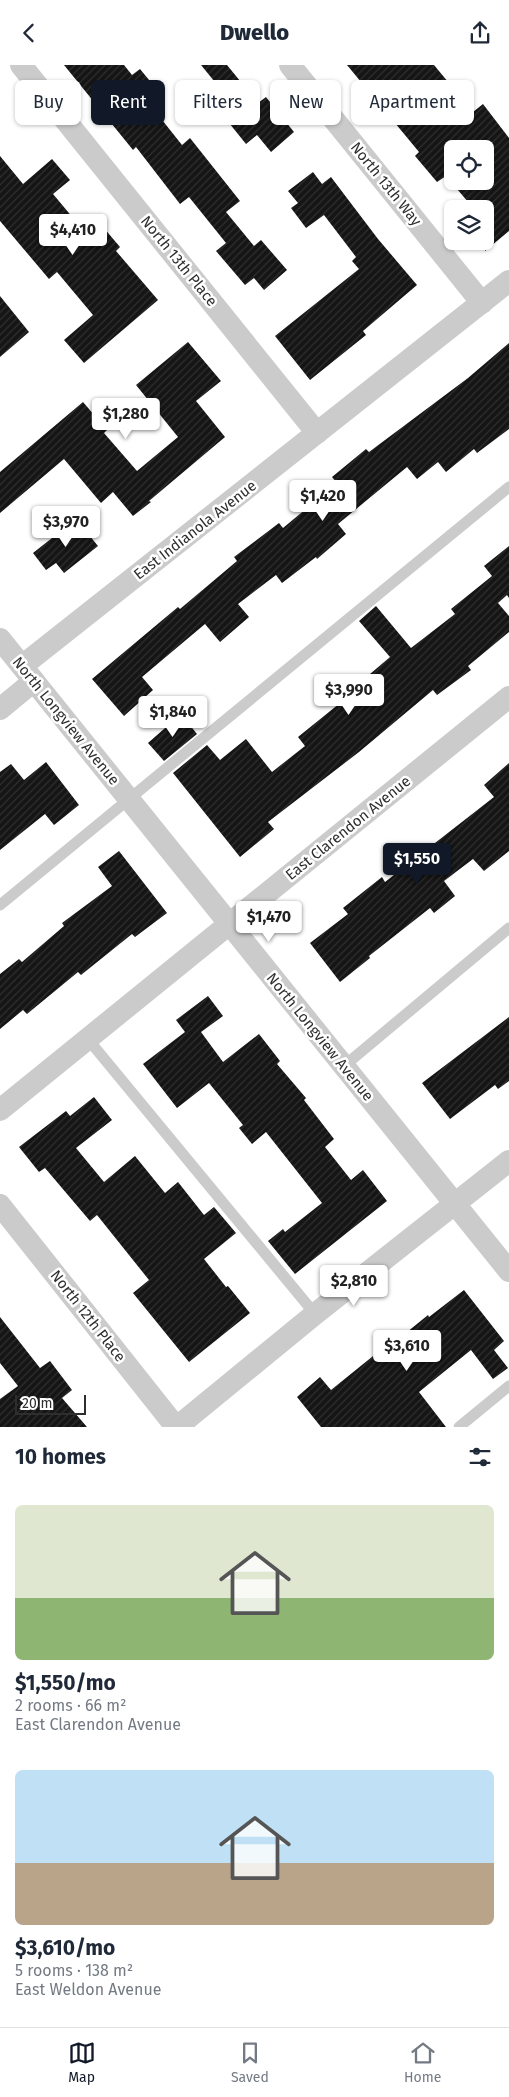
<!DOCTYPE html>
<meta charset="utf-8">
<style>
body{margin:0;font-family:"Fira Sans",sans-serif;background:#f6f6f7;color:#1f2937;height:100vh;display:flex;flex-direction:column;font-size:19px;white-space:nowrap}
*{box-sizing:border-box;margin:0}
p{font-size:16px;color:#747a83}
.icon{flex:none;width:28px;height:28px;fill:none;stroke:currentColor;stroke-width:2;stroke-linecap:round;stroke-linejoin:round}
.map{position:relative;height:1362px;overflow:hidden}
.drawer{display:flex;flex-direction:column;background:#fff;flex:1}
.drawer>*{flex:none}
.top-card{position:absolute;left:15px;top:15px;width:480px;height:45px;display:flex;gap:10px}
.tools{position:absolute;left:444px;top:75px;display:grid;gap:10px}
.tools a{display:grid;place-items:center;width:50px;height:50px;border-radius:8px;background:#fff;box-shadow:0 1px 4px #0004;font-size:25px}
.scale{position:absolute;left:15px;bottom:12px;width:71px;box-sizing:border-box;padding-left:5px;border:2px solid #2e2e2e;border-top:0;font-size:14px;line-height:18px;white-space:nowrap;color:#2e2e2e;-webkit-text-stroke:4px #fff;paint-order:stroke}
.price{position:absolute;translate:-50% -42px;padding:0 11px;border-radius:5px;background:#fff;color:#222;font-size:16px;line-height:32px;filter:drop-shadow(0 1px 2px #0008)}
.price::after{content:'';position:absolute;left:50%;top:30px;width:15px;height:11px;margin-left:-8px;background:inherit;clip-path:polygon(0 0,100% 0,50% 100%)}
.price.current{background:#111827;color:#fff}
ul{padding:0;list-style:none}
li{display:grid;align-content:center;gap:10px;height:265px;padding:0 15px}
li span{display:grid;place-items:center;height:155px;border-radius:8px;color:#555}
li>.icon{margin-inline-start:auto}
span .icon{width:90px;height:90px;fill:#fffc;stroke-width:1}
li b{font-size:21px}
h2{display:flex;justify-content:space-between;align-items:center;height:60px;padding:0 15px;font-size:21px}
.pill{padding:0 18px;border-radius:8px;background:#fff;box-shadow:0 1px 4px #0004;font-size:18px;line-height:45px}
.pill.current{background:#111827;color:#fff}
header{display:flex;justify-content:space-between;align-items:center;height:65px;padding:0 15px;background:#fff;font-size:22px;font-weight:800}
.tab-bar{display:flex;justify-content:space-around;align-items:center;height:70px;border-top:1px solid #e0e1e3;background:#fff;font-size:14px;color:#747a83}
.tab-bar a{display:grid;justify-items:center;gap:2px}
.tab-bar .current{color:#111827}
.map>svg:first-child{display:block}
</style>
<header><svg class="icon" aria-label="back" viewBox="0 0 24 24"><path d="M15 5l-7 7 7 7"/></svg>Dwello<svg class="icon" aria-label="share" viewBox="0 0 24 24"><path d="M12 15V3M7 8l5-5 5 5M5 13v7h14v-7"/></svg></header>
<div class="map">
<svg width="509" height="1362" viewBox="0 0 509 1362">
<defs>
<pattern id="building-hatch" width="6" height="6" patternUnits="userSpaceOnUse" patternTransform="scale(1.25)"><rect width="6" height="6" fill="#151515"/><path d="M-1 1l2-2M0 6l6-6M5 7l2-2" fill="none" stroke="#2f2f2f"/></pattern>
</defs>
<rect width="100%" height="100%" fill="#fff"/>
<g fill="url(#building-hatch)" fill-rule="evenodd">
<path d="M64,0H124L132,10L140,4L163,32L151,41L182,80L190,73L240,136L226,147L254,181L261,175L287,205L264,225L254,213L245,220L216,186L226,178L189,132L180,139L136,82L133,85Z"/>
<path d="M201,0H227L258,38L266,32L294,67L271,87L257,70L246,79L221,48L232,38Z"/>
<path d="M347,0H434L473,47L483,39L509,73V166L485,186V144H474L446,111L437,117L415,91L419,87ZM452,84H485V116H452Z"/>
<path d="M0,91L23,119L52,94L70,115L53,129L84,166L97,155L120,182L116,186L158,235L84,298L64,275L93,250L57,207L49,214L0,156Z"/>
<path d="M313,107L322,119L331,112L378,174L417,220L363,266L366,270L310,315L275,271L359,204L352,196L356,192L324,150L306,163L291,143L298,138L288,126Z"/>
<path d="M0,231L29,267L0,292Z"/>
<path d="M188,277L221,316L196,336L225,372L149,436L151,437L133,451L113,427L101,438L64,394L0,448V407L83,337L107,365L104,368L137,406L178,372L136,320Z"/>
<path d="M509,278V364L477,388L474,384L446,407L438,397L417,414L407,402L338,459L346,469L317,494L316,492L282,518L276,510L238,539L249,552L220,577L205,559L142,612L153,625L124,651L92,614L178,542L180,544L237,496L234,492L279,458L283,463L337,418L332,412L366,384L369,387L468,313Z"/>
<path d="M76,454L98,481L64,508L56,498L46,505L33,488Z"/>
<path d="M509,481V533L507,530L498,538L509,551V567L468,601L471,605L437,630L433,625L359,687L268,757L274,764L240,792L173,708L207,680L220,695L246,674L272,707L305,681L298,672L345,634L343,632L390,592L359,556L376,541L411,583L455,549L451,544L492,511L484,501Z"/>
<path d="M181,649L197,669L164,696L148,678Z"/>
<path d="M46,697L79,740L54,760L45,749L0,785V707L11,699L24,715Z"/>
<path d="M509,698V786L484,806L473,794L444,816L455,831L434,848L430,843L369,891L370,893L340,917L310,878L348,849L343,843L382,812L385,817L494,732L484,720Z"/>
<path d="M119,786L167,848L135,872L132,869L81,910L78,907L27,949L23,945L0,964V909L19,894L22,897L64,861L62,858L112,821L98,802Z"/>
<path d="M208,931L223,951L201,967L223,997L259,969L280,996L277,999L306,1033L304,1035L334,1074L325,1082L351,1115L363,1105L387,1136L295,1209L268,1176L283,1164L285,1167L322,1138L266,1067L252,1079L239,1063L243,1060L209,1018L177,1043L143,999L185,967L176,955Z"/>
<path d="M509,952V1016L498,1024L495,1020L450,1054L422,1018Z"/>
<path d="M94,1032L112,1055L76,1083L104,1117L135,1091L165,1128L178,1117L204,1150L214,1142L236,1168L204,1194L226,1222L228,1221L250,1248L189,1297L133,1228L149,1215L97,1150L90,1156L45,1103L39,1107L19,1082L66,1046L70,1051Z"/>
<path d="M464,1225L504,1276L494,1285L508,1303L493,1314L471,1285L419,1327L446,1362H321L297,1332L320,1312L331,1325L383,1283L385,1285L428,1250L429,1252Z"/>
<path d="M0,1252L40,1303L50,1296L72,1325L62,1333L87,1362H0V1334L18,1321L0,1298Z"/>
</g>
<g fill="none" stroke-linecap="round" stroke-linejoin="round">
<g stroke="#cbcbcb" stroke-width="11">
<path d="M0,840L509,422"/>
<path d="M87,973L315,1249"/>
<path d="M344,1001L509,863"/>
<path d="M459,1362L509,1321"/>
</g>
<g stroke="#cbcbcb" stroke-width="22">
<path d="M21,0L317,368"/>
<path d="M290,0L482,238"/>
<path d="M0,574L509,1206"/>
<path d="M22,601L509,216"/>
<path d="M0,644L34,616"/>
<path d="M0,1045L509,632"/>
<path d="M0,1140L176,1362"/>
<path d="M177,1362L315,1249L509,1096"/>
</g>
</g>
<g text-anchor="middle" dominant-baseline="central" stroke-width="5" stroke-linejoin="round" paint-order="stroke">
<g font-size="15" fill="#2e2e2e" stroke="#fff">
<text transform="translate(386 119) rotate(51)">North 13th Way</text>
<text transform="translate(179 196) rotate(51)">North 13th Place</text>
<text transform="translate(195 465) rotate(-38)">East Indianola Avenue</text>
<text transform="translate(66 656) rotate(51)">North Longview Avenue</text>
<text transform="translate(348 763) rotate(-39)">East Clarendon Avenue</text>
<text transform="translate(320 972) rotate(51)">North Longview Avenue</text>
<text transform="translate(88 1251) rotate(52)">North 12th Place</text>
</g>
</g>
</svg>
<div class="tools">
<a><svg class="icon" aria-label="locate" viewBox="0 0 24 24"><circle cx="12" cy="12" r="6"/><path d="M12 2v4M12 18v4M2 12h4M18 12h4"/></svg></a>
<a><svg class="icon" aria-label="layers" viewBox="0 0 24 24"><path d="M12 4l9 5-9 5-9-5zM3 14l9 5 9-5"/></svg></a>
</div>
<div class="scale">20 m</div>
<b class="price" style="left:73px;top:191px">$4,410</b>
<b class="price" style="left:126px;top:375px">$1,280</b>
<b class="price" style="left:323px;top:457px">$1,420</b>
<b class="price" style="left:66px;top:483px">$3,970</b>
<b class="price" style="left:349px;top:651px">$3,990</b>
<b class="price" style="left:173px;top:673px">$1,840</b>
<b class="price current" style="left:417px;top:820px">$1,550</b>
<b class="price" style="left:269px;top:878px">$1,470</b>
<b class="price" style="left:354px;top:1242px">$2,810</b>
<b class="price" style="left:407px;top:1307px">$3,610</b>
<div class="top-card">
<a class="pill">Buy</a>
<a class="pill current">Rent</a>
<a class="pill">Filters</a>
<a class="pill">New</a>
<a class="pill">Apartment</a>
</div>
</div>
<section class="drawer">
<h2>10 homes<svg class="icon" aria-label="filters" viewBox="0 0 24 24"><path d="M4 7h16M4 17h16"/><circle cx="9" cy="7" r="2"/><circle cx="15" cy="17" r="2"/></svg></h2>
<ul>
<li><span style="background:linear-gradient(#dfe7d0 60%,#8fb573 0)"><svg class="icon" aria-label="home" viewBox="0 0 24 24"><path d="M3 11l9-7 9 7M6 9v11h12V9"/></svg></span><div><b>$1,550/mo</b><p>2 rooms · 66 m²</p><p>East Clarendon Avenue</p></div></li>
<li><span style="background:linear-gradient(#bfe0f5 60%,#b9a48a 0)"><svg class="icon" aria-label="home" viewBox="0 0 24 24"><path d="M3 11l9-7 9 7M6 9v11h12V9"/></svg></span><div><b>$3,610/mo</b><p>5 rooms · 138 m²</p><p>East Weldon Avenue</p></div></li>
</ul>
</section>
<nav class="tab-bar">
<a class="current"><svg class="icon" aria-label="map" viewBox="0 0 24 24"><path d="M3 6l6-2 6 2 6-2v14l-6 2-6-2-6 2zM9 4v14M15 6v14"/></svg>Map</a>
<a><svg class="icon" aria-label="saved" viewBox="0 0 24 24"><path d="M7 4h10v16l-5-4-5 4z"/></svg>Saved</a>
<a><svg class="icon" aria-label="home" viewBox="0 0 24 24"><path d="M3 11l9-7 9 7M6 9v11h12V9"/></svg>Home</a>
</nav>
